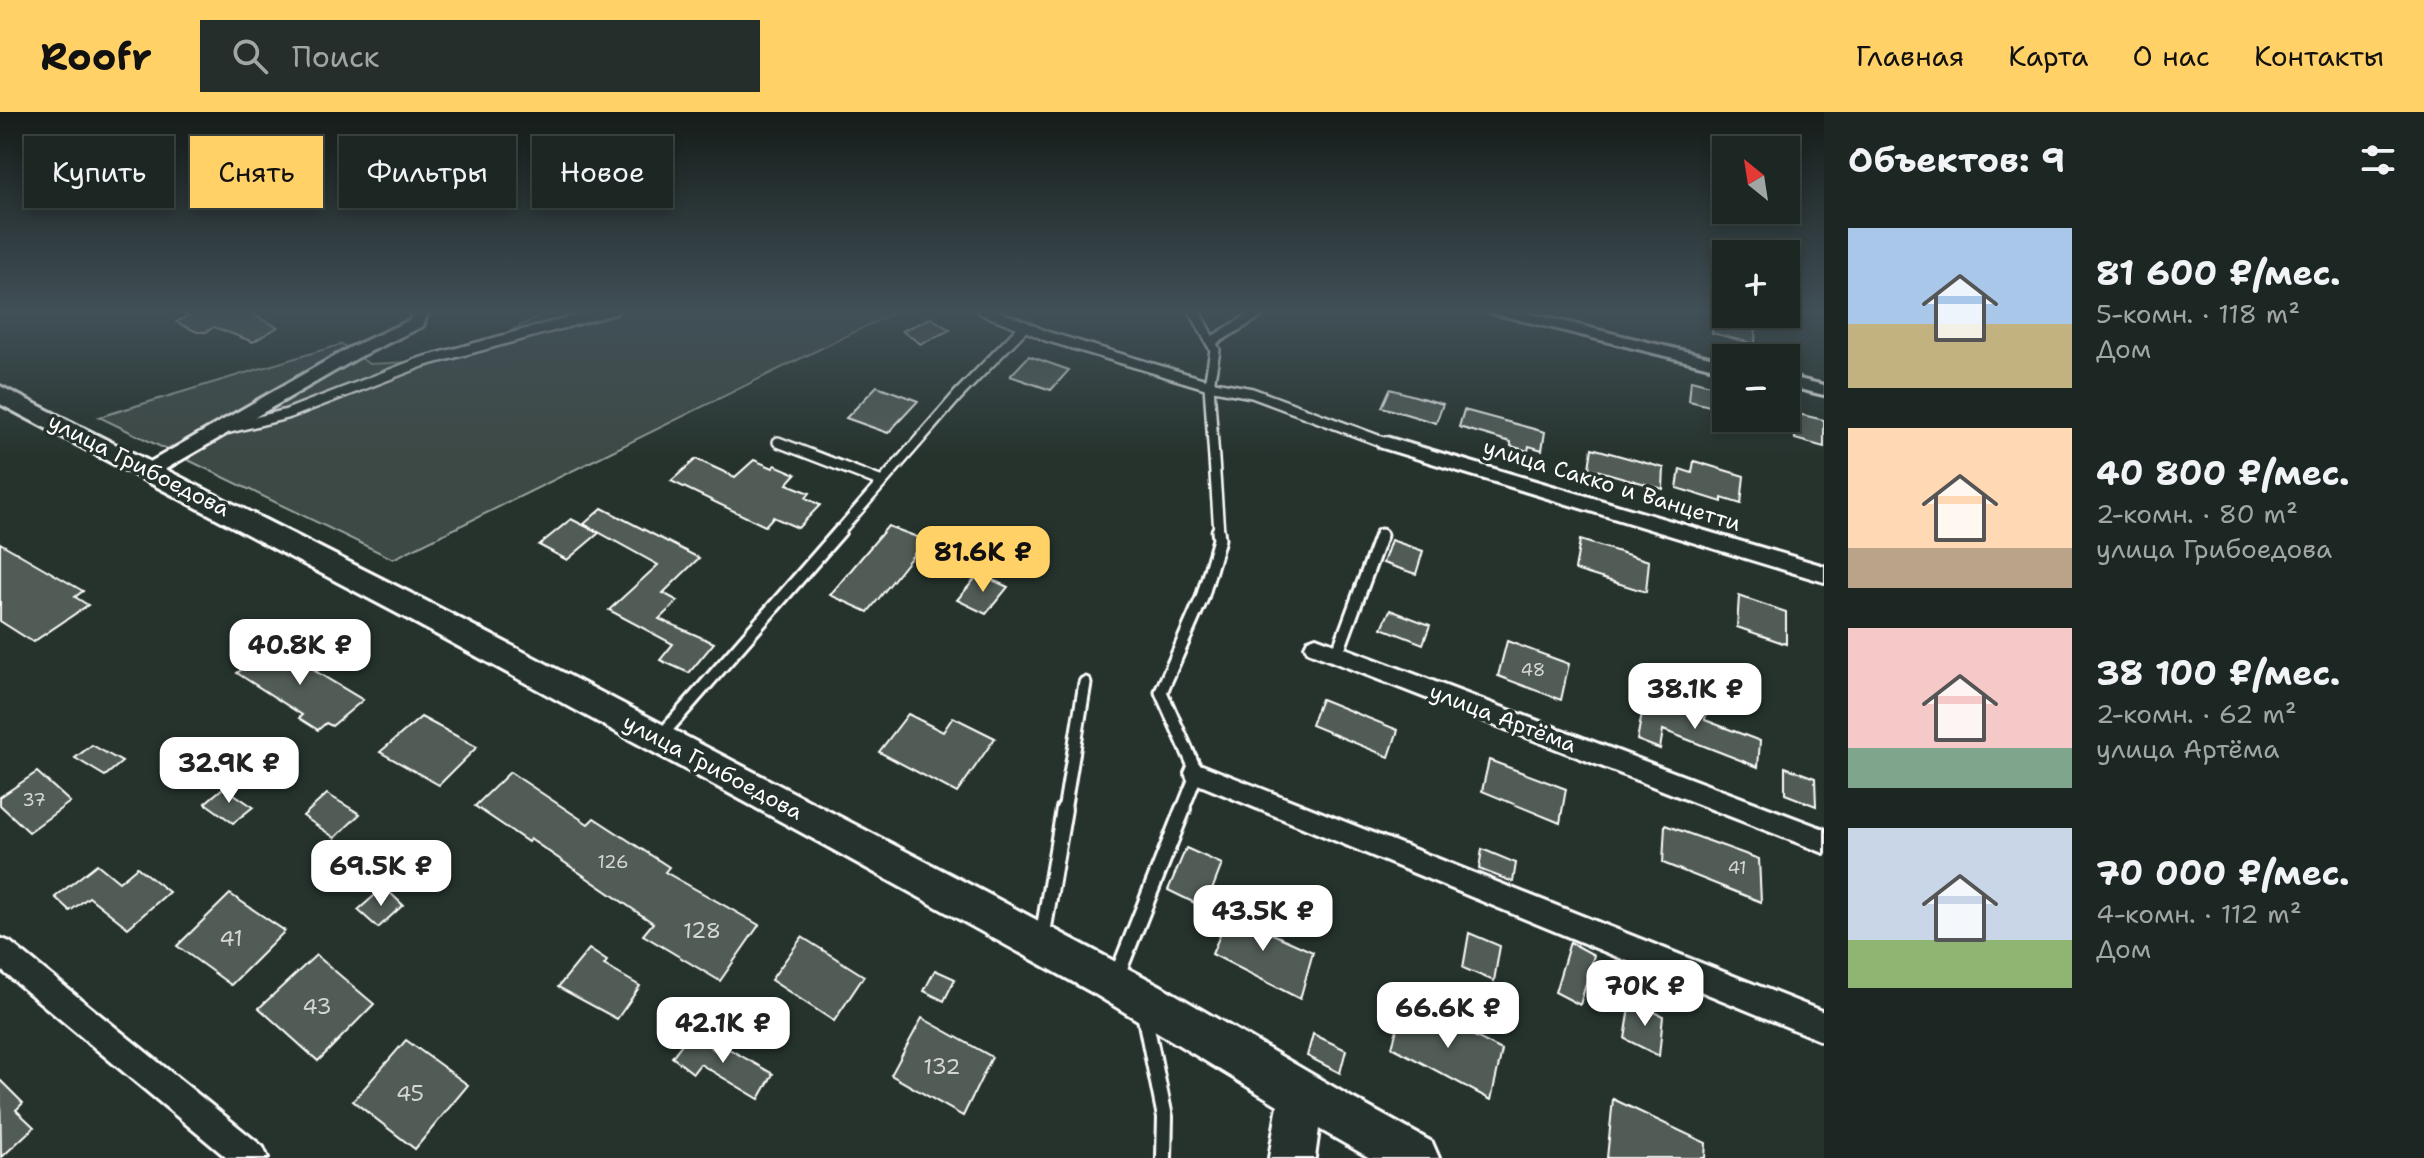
<!DOCTYPE html>
<html lang="ru">
<meta charset="utf-8">
<style>
body{margin:0;font-family:"Shantell Sans",sans-serif;background:#252e2a;color:#f1f3f6;height:100vh;display:flex;flex-direction:column;font-size:30px;white-space:nowrap}
*{box-sizing:border-box;margin:0}
p{font-size:26px;color:#a0a5a5}
.icon{flex:none;width:44px;height:44px;fill:none;stroke:currentColor;stroke-width:2;stroke-linecap:round;stroke-linejoin:round}
.map{position:relative;flex:1;overflow:hidden}
.details{display:flex;flex-direction:column;background:#1c2622;width:600px}
.details>*{flex:none}
.banner{position:absolute;left:24px;top:24px;width:760px;height:72px;display:flex;gap:16px}
.needle{width:52px;rotate:330deg}
.tools{position:absolute;left:1712px;top:24px;display:grid;gap:16px}
.tools a{display:grid;place-items:center;width:88px;height:88px;border-radius:0px;background:#1c2622;box-shadow:0 4px 12px #0003,0 0 0 2px #3a4340;font-size:40px}
.price{position:absolute;translate:-50% -68px;padding:0 18px;border-radius:16px;background:#fff;color:#222;font-size:26px;line-height:52px;filter:drop-shadow(0 2px 4px #0008)}
.price::after{content:'';position:absolute;left:50%;top:48px;width:24px;height:18px;margin-left:-12px;background:inherit;clip-path:polygon(0 0,100% 0,50% 100%)}
.price.on{background:#ffd166;color:#111}
ul{padding:0;list-style:none}
li{display:flex;align-items:center;gap:24px;height:200px;padding:0 24px}
li span{display:grid;place-items:center;flex:none;width:224px;height:160px;border-radius:0px;color:#555}
li>.icon{margin-inline-start:auto}
span .icon{width:96px;height:96px;fill:#fffc;stroke-width:1}
li b{font-size:34px}
h2{display:flex;justify-content:space-between;align-items:center;height:96px;padding:0 24px;font-size:34px}
.chip{padding:0 28px;border-radius:0px;background:#1c2622;box-shadow:0 4px 12px #0003,0 0 0 2px #3a4340;font-size:28px;line-height:72px}
.chip.on{background:#ffd166;color:#111}
header{display:flex;align-items:center;gap:48px;box-sizing:border-box;height:112px;padding:0 40px;background:#ffd166;color:#111}
header strong{font-size:38px}
nav{display:flex;gap:44px;margin-inline-start:auto;font-size:28px}
.search{width:560px;height:72px;background:#252e2a;display:flex;align-items:center;gap:20px;box-sizing:border-box;padding:0 28px;border-radius:0px;color:#a0a5a5;font-size:30px}
main{display:flex;flex:1;min-height:0}
.map>svg:first-child{display:block}
</style>
<header>
<strong>Roofr</strong>
<div class="search"><svg class="icon" aria-label="search" viewBox="0 0 24 24"><circle cx="10" cy="10" r="6"/><path d="M15 15l6 6"/></svg>Поиск</div>
<nav><a>Главная</a><a>Карта</a><a>О нас</a><a>Контакты</a></nav>
</header>
<main>
<div class="map">
<svg width="1824" height="1046" viewBox="0 0 1824 1046">
<rect width="100%" height="100%" fill="#26332d"/>
<filter id="ink" filterUnits="userSpaceOnUse"><feTurbulence type="fractalNoise" baseFrequency=".0125" numOctaves="2"/><feDisplacementMap in="SourceGraphic" scale="16" xChannelSelector="R" yChannelSelector="G"/><feConvolveMatrix kernelMatrix="1 2 1 2 8 2 1 2 1" color-interpolation-filters="sRGB"/></filter>
<g filter="url(#ink)">
<path fill="#3e4944" stroke="#9ea4a2" stroke-width="2" d="M551,198H899L393,447L99,305L342,232L369,252L453,248Z"/>
<g fill="#515c57" stroke="#fff" stroke-width="2">
<path d="M174,198H244L278,215L253,230L214,215L206,220H197L176,210L188,204Z"/>
<path d="M1715,201L1756,211L1755,232L1712,221Z"/>
<path d="M931,206L950,218L921,232L902,219Z"/>
<path d="M1029,244L1069,258L1051,278L1010,264Z"/>
<path d="M1691,268L1726,277V298L1689,289Z"/>
<path d="M877,274L918,289L888,321L846,306Z"/>
<path d="M1390,277L1443,292L1436,311L1382,295Z"/>
<path d="M1464,298L1545,320L1542,338L1529,334L1528,339L1511,334V330L1459,315Z"/>
<path d="M1794,301L1824,308V335L1795,327Z"/>
<path d="M1592,336L1664,356L1663,377L1589,356Z"/>
<path d="M696,347L735,365L754,348L773,356L775,353L796,362L787,372L810,381L806,386L820,393L798,416L773,405L765,414L671,369Z"/>
<path d="M1694,349L1744,364L1741,392L1722,386V390L1677,376L1680,357L1692,361Z"/>
<path d="M602,396L699,446L663,481L678,489L659,507L714,531L689,561L660,548L673,532L609,498L658,453L584,412Z"/>
<path d="M571,407L599,421L567,448L539,433Z"/>
<path d="M888,414L925,428L868,500L830,483Z"/>
<path d="M1391,428L1423,439L1416,462L1383,451Z"/>
<path d="M1580,428L1649,449L1646,480L1575,458Z"/>
<path d="M0,431L83,479L75,485L88,493L33,530L0,509Z"/>
<path d="M979,462L1008,475L986,502L957,488Z"/>
<path d="M1739,484L1786,500V532L1737,515Z"/>
<path d="M1390,498L1430,513L1423,532L1382,516Z"/>
<path d="M1507,529L1569,552L1561,588L1498,564Z"/>
<path d="M275,532L318,558L315,559L363,588L332,614L326,611L318,618L299,606L302,603L237,561Z"/>
<path d="M1672,586L1706,599L1705,608L1760,629L1758,655L1663,618L1660,637L1637,628L1644,590L1670,600Z"/>
<path d="M1321,587L1398,618L1389,645L1311,613Z"/>
<path d="M908,602L943,620L953,605L995,626L957,681L879,640Z"/>
<path d="M421,605L477,635L439,673L380,640Z"/>
<path d="M92,633L122,650L105,664L75,646Z"/>
<path d="M1489,648L1566,677L1560,711L1482,679Z"/>
<path d="M1785,655L1815,666L1816,694L1785,682Z"/>
<path d="M37,660L70,690L29,720L0,693V685Z"/>
<path d="M510,660L588,712L594,706L669,755L665,760L759,813L720,869L643,823L653,811L530,727L528,730L475,694Z"/>
<path d="M224,675L253,695L233,711L205,691Z"/>
<path d="M327,682L360,702L335,726L303,704Z"/>
<path d="M1665,713L1759,747L1761,790L1663,751Z"/>
<path d="M1186,736L1222,752L1205,796L1168,778Z"/>
<path d="M1482,737L1516,751L1513,770L1479,757Z"/>
<path d="M97,752L119,770L137,755L169,780L128,816L89,785L70,799L55,785Z"/>
<path d="M384,775L403,793L378,816L358,798Z"/>
<path d="M230,782L285,819L231,873L177,834Z"/>
<path d="M1232,794L1271,813L1268,820L1313,840L1300,887L1212,842Z"/>
<path d="M1469,821L1500,834L1494,869L1463,856Z"/>
<path d="M802,825L864,864L834,909L771,868Z"/>
<path d="M1570,830L1594,843L1580,893L1555,880Z"/>
<path d="M589,837L607,849L604,853L640,874L617,907L558,875Z"/>
<path d="M316,843L374,892L318,949L259,896Z"/>
<path d="M935,858L955,867L944,889L924,879Z"/>
<path d="M1405,889L1502,938L1491,988L1392,935Z"/>
<path d="M1631,889L1663,904L1659,944L1625,927Z"/>
<path d="M922,906L992,945L963,1004L891,963Z"/>
<path d="M691,920L724,945L729,937L773,962L759,987L700,952L693,961L672,945Z"/>
<path d="M1313,922L1346,938L1340,961L1307,944Z"/>
<path d="M406,928L468,973L415,1037L353,989Z"/>
<path d="M0,968L23,991L16,998L34,1015L1,1046Z"/>
<path d="M1613,987L1706,1031L1705,1046H1607Z"/>
</g>
<g fill="none" stroke-linecap="round" stroke-linejoin="round">
<defs>
<g id="lane-far2">
<path d="M1194,198L1215,238L1209,273L1219,421"/>
<path d="M1025,214L1046,224L1209,273L1252,281L1386,331"/>
<path d="M1211,230L1264,198"/>
<path d="M230,316L287,302L422,250L613,198"/>
<path d="M778,330L882,370"/>
<path d="M838,421L958,283L1025,214L983,198"/>
</g>
<g id="lane-far1">
<path d="M1337,542L1381,423"/>
<path d="M660,625L840,419"/>
<path d="M1064,699L1085,571"/>
<path d="M1182,699L1197,661L1161,580L1202,486L1219,427L1218,419"/>
</g>
<g id="lane">
<path d="M1042,827L1064,697"/>
<path d="M1116,866L1183,697"/>
<path d="M1144,901L1165,1005L1164,1046"/>
</g>
<g id="street">
<path d="M413,198H429L423,214L361,244L157,362L150,364L141,358L143,354L349,236L410,208Z"/>
<path d="M1490,198H1516L1726,249V259L1492,201Z"/>
<path d="M1786,264L1824,273V283L1786,274Z"/>
<path d="M1386,325L1824,454V470L1379,335L1377,331Z"/>
<path d="M1316,525L1824,717V741L1308,540L1305,534L1308,528Z"/>
<path d="M1197,651L1824,900V930L1188,668L1185,661L1188,654Z"/>
<path d="M0,826L10,830L263,1035L268,1046H227L0,857Z"/>
</g>
<path id="secondary" d="M0,274L428,490L984,780L1161,874L1354,987L1432,1030L1439,1046H1370L1319,1017L1315,1046H1269L1278,993L1093,881L819,730L406,506L0,292Z"/>
</defs>
<use href="#lane-far2" stroke="#fff" stroke-width="14"/>
<use href="#lane-far1" stroke="#fff" stroke-width="17"/>
<use href="#lane" stroke="#fff" stroke-width="20"/>
<use href="#street" stroke="#fff" stroke-width="6"/>
<use href="#secondary" stroke="#fff" stroke-width="6"/>
<use href="#lane-far2" stroke="#26332d" stroke-width="9"/>
<use href="#lane-far1" stroke="#26332d" stroke-width="11"/>
<use href="#lane" stroke="#26332d" stroke-width="14"/>
<use href="#street" fill="#26332d" fill-rule="evenodd"/>
<use href="#secondary" fill="#26332d" fill-rule="evenodd"/>
</g>
</g>
<linearGradient id="sky" x2="0" y2="1"><stop stop-color="#151c19"/><stop offset="0.58" stop-color="#415057"/><stop offset="1" stop-color="#415057" stop-opacity="0"/></linearGradient>
<rect width="1824" height="344" fill="url(#sky)"/>
<g text-anchor="middle" dominant-baseline="central" stroke-width="7" stroke-linejoin="round" paint-order="stroke">
<g font-size="18" fill="#d4d6d5">
<text x="1533" y="558">48</text>
<text x="34" y="688">37</text>
<text x="613" y="750">126</text>
<text x="1737" y="756">41</text>
</g>
<g font-size="22" fill="#fff" stroke="#26332d">
<text transform="translate(139 353) rotate(27)">улица Грибоедова</text>
<text transform="translate(1612 373) rotate(17)">улица Сакко и Ванцетти</text>
<text transform="translate(1503 606) rotate(21)">улица Артёма</text>
<text transform="translate(713 655) rotate(28)">улица Грибоедова</text>
</g>
<g font-size="22" fill="#d4d6d5">
<text x="702" y="818">128</text>
<text x="231" y="826">41</text>
<text x="317" y="894">43</text>
<text x="942" y="954">132</text>
<text x="410" y="981">45</text>
</g>
</g>
</svg>
<div class="tools">
<a><svg class="needle" viewBox="-14 -14 28 28"><path d="M0-13l5 13h-10z" fill="#e53935"/><path d="M0 13l5-13h-10z" fill="#a0a5a5"/></svg></a>
<a>+</a>
<a>−</a>
</div>
<b class="price on" style="left:983px;top:482px">81.6K ₽</b>
<b class="price" style="left:300px;top:575px">40.8K ₽</b>
<b class="price" style="left:1695px;top:619px">38.1K ₽</b>
<b class="price" style="left:229px;top:693px">32.9K ₽</b>
<b class="price" style="left:381px;top:796px">69.5K ₽</b>
<b class="price" style="left:1263px;top:841px">43.5K ₽</b>
<b class="price" style="left:1645px;top:916px">70K ₽</b>
<b class="price" style="left:1448px;top:938px">66.6K ₽</b>
<b class="price" style="left:723px;top:953px">42.1K ₽</b>
<div class="banner">
<a class="chip">Купить</a>
<a class="chip on">Снять</a>
<a class="chip">Фильтры</a>
<a class="chip">Новое</a>
</div>
</div>
<section class="details">
<h2>Объектов: 9<svg class="icon" aria-label="filters" viewBox="0 0 24 24"><path d="M4 7h16M4 17h16"/><circle cx="9" cy="7" r="2"/><circle cx="15" cy="17" r="2"/></svg></h2>
<ul>
<li><span style="background:linear-gradient(#a9c7e8 60%,#c2b280 0)"><svg class="icon" aria-label="home" viewBox="0 0 24 24"><path d="M3 11l9-7 9 7M6 9v11h12V9"/></svg></span><div><b>81 600 ₽/мес.</b><p>5-комн. · 118 m²</p><p>Дом</p></div></li>
<li><span style="background:linear-gradient(#ffd9b3 75%,#b9a48a 0)"><svg class="icon" aria-label="home" viewBox="0 0 24 24"><path d="M3 11l9-7 9 7M6 9v11h12V9"/></svg></span><div><b>40 800 ₽/мес.</b><p>2-комн. · 80 m²</p><p>улица Грибоедова</p></div></li>
<li><span style="background:linear-gradient(#f6c9c9 75%,#7fa58c 0)"><svg class="icon" aria-label="home" viewBox="0 0 24 24"><path d="M3 11l9-7 9 7M6 9v11h12V9"/></svg></span><div><b>38 100 ₽/мес.</b><p>2-комн. · 62 m²</p><p>улица Артёма</p></div></li>
<li><span style="background:linear-gradient(#c9d6e8 70%,#8fb573 0)"><svg class="icon" aria-label="home" viewBox="0 0 24 24"><path d="M3 11l9-7 9 7M6 9v11h12V9"/></svg></span><div><b>70 000 ₽/мес.</b><p>4-комн. · 112 m²</p><p>Дом</p></div></li>
</ul>
</section>
</main>
